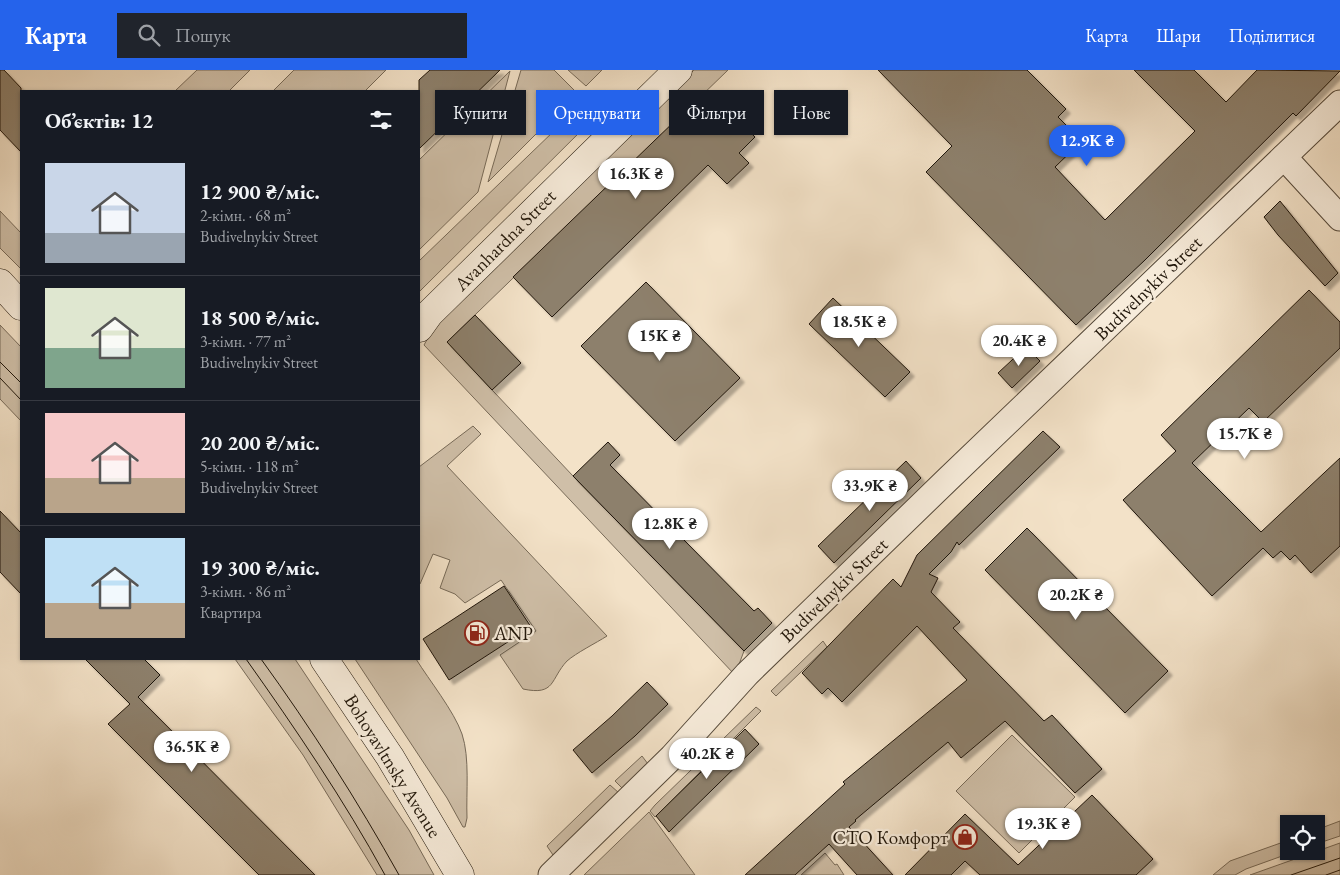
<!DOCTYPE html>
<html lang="uk">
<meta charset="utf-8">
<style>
body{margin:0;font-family:"EB Garamond",serif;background:#20242c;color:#f1f3f6;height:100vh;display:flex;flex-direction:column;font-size:19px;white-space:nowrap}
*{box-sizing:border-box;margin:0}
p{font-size:16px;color:#9ea1a6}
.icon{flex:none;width:28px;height:28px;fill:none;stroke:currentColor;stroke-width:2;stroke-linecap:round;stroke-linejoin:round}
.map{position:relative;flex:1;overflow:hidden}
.side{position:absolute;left:20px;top:20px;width:400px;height:570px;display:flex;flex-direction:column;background:#171b24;border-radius:0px;box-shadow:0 1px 4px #0004}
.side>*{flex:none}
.hud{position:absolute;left:435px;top:20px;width:475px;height:45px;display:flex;gap:10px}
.tools{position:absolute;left:1280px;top:745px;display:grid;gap:10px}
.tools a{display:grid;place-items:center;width:45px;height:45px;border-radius:0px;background:#171b24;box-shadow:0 1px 4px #0004;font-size:25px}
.price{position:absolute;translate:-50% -42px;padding:0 11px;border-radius:18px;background:#fff;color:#222;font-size:16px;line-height:32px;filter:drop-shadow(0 1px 2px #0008)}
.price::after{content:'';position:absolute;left:50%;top:30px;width:15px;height:11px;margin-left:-8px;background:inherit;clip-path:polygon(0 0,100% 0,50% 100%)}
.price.current{background:#2563eb;color:#fff}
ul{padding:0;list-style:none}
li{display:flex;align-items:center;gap:15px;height:125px;padding:0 25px}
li+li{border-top:1px solid #363941}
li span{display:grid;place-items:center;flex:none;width:140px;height:100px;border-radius:0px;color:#555}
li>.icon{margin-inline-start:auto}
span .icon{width:60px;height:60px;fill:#fffc;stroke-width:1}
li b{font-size:21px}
h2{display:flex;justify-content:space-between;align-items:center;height:60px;padding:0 25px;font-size:21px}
.pill{padding:0 18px;border-radius:0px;background:#171b24;box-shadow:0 1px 4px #0004;font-size:18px;line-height:45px}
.pill.current{background:#2563eb;color:#fff}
header{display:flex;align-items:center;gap:30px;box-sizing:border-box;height:70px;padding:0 25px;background:#2563eb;color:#fff}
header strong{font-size:24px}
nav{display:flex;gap:28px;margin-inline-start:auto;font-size:18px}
.search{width:350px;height:45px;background:#20242c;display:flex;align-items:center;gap:12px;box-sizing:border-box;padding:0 18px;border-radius:0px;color:#9ea1a6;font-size:19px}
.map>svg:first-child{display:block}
</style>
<header>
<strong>Карта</strong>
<div class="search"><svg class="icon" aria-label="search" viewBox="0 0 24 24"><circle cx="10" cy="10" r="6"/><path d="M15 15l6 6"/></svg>Пошук</div>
<nav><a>Карта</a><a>Шари</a><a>Поділитися</a></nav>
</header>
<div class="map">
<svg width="1340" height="805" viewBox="0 0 1340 805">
<defs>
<filter id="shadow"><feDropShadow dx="4.5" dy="4.5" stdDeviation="1" flood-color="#0004"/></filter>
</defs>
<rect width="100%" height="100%" fill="#f3e2c8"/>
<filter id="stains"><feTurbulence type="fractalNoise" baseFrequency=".004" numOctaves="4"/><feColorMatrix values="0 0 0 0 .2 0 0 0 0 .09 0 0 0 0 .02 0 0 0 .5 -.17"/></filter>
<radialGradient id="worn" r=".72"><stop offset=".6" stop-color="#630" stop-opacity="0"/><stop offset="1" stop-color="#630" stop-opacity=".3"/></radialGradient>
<g fill="#cfbfa8" stroke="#776a58">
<path d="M197,0H250L229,21H175Z"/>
<path d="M294,0H386L365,21H273Z"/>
<path d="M521,0H554L577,23L488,112Z"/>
<path d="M568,0H602L586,16Z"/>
<path d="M694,0H728L447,272L573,406L744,581L735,605L424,275L437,252Z"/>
<path d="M510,1L478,122L419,180V90Z"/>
<path d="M583,33L594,48L419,222V191Z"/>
<path d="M0,141L21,163V199L0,178Z"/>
<path d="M0,255L21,277V351L0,329Z"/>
<path d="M473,356L481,364L447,396L607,566C596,573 576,583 567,591C550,609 556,626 523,619L500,585L536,561L501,510L465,533L455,524L440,518L450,490L433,484L420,514H419V397Z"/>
<path d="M823,571L827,577L776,626L771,621Z"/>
<path d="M235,589H295L409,760L434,805H377L303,685Z"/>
<path d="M355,589H416C429,610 454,641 462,664C470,688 466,722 467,748L465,757H463L447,728Z"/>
<path d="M756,637L761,641L655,747L650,741L655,735Z"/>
<path d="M1012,665L1075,727L1019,783L956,721Z"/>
<path d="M642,686L648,694L623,719L615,711Z"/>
<path d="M610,715L619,723L553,785L547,776Z"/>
<path d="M649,742L695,805H584Z"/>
<path d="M1340,751V766L1316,774V760Z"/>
<path d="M1289,770V781H1296L1246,799L1235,805H1213L1230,791Z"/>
<path d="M1340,773V805H1250Z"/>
<path d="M825,783L835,795L837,794L844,805H801Z"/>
</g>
<g fill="#8d806c" stroke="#1f1509" filter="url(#shadow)">
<path d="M0,0H4L21,18V82L0,60Z"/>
<path d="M430,0H500L419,79V10Z"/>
<path d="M878,0H1027L1066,39L1058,47L1082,71L1055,97L1105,150L1195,61L1134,0H1194L1226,32L1257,0L1340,1L1296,46L1293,43L1145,190L1076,255L926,102L952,76Z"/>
<path d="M707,20L755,67L739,83L749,93L727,114L708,95L552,247L513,207Z"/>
<path d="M1280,131L1338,203L1325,216L1278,165L1264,147Z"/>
<path d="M646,212L740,308L675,371L581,276Z"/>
<path d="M1309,220L1340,252V278L1263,352L1249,338L1192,393L1261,462L1340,388V476L1311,503L1295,485L1290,490L1281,481L1273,488L1263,478L1212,526L1123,430L1176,381L1161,365Z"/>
<path d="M833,228L910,302L885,327L809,254Z"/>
<path d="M475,245L521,293L492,320L447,272Z"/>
<path d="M1026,277L1040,291L1012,318L998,303Z"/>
<path d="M1043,361L1060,377L959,475L957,472L951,482L929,504L938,508L931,522L960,552L953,558L1044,651L1052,645L1102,699L1075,723L1005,651L961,688L948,672L855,750L856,751L849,757L893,805H857L829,774L795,805H745L845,714L843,712L967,610L917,556L842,632L828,618L822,624L802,603L893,509L901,517L917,485Z"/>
<path d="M608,372L620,385L610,395L754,541L758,538L772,553L744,581L573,406Z"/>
<path d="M906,391L921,408L834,493L818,476Z"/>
<path d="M0,441L21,463V524L0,502Z"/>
<path d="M1027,458L1168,601L1125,643L985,500Z"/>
<path d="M504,516L531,557L449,610L423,569Z"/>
<path d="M85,589H144L160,605L138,627L315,805H259L108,654L130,634Z"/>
<path d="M647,612L668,634L635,666L592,703L573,680L612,646Z"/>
<path d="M745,659L759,674L669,762L656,746Z"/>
<path d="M1092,725L1153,789L1136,805H980L965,791L951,805H905L965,744L1018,795Z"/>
</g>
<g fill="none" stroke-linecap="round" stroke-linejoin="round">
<defs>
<g id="street">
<path d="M1284,87L1340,148"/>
<path d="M551,805L672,687L747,604L947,410L1340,33"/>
</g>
<g id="secondary">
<path d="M0,213L21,236"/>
<path d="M419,258L429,244L678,0"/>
<path d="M324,589L390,687L460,805"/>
</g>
</defs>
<use href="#street" stroke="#544839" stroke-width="27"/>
<use href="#secondary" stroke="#1f1509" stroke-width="29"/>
<use href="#street" stroke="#f7ecdb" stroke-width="25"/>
<use href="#secondary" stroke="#f7ecdb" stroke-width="28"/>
<g stroke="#1f1509" stroke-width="1">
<path d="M0,292L21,313"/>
<path d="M0,308L21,330"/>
<path d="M246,589C295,658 344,730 385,805"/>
<path d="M261,589C311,658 357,730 399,805"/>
<path d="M1291,805L1340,788"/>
<path d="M1326,805L1340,800"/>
</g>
</g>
<defs>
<symbol id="fuel-ring" viewBox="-11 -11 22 22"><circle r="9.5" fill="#f7ecdb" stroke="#8f2418" stroke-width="1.5"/><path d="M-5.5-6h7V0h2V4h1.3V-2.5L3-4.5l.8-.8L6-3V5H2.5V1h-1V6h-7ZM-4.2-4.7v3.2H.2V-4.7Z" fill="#8f2418"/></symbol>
<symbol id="shop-ring" viewBox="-11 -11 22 22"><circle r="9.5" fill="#f7ecdb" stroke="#8f2418" stroke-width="1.5"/><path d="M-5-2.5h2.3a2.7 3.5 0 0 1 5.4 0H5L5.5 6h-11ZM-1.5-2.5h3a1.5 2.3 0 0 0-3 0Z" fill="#8f2418"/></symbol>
</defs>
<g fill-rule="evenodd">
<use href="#fuel-ring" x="463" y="549" width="28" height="28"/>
<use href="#shop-ring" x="951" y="753" width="28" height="28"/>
</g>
<g text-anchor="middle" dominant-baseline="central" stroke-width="4.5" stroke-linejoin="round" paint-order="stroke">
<g font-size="19" fill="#1f1509" stroke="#f7ecdb">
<text transform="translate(505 170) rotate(-45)">Avanhardna Street</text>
<text transform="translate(1148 218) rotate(-44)">Budivelnykiv Street</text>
<text transform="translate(834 520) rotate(-44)">Budivelnykiv Street</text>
<text transform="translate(393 696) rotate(58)">Bohoyavltnsky Avenue</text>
</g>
<g font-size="19" fill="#1f1509" stroke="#f7ecdb" text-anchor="start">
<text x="494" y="563">ANP</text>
<text x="948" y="767" text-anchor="end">СТО Комфорт</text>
</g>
</g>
<rect width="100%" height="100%" filter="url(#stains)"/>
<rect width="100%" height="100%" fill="url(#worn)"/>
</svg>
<div class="tools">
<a><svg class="icon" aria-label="locate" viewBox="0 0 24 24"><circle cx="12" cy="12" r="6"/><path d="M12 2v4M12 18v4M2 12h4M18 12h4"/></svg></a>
</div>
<b class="price current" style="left:1087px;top:97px">12.9K ₴</b>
<b class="price" style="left:636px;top:130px">16.3K ₴</b>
<b class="price" style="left:859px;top:278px">18.5K ₴</b>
<b class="price" style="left:660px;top:292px">15K ₴</b>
<b class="price" style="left:1019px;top:297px">20.4K ₴</b>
<b class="price" style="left:1245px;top:390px">15.7K ₴</b>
<b class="price" style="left:870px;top:442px">33.9K ₴</b>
<b class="price" style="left:670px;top:480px">12.8K ₴</b>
<b class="price" style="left:1076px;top:551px">20.2K ₴</b>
<b class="price" style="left:192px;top:703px">36.5K ₴</b>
<b class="price" style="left:707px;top:710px">40.2K ₴</b>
<b class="price" style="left:1043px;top:780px">19.3K ₴</b>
<div class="hud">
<a class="pill">Купити</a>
<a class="pill current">Орендувати</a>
<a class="pill">Фільтри</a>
<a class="pill">Нове</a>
</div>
<section class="side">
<h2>Об’єктів: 12<svg class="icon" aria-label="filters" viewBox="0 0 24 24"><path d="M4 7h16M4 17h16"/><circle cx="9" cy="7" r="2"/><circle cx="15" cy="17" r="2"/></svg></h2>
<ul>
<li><span style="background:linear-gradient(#c9d6e8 70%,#9aa5b1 0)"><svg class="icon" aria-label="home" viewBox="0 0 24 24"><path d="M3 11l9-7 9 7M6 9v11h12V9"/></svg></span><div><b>12 900 ₴/міс.</b><p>2-кімн. · 68 m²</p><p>Budivelnykiv Street</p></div></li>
<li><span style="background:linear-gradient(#dfe7d0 60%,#7fa58c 0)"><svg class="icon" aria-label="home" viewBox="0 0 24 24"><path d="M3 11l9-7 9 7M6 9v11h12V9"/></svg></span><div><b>18 500 ₴/міс.</b><p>3-кімн. · 77 m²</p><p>Budivelnykiv Street</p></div></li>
<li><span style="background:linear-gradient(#f6c9c9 65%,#b9a48a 0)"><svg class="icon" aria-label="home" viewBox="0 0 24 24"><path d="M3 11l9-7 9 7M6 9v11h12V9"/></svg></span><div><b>20 200 ₴/міс.</b><p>5-кімн. · 118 m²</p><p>Budivelnykiv Street</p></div></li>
<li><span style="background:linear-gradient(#bfe0f5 65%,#b9a48a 0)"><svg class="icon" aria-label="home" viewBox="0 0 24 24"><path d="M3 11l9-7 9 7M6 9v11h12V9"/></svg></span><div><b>19 300 ₴/міс.</b><p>3-кімн. · 86 m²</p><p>Квартира</p></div></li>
</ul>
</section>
</div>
